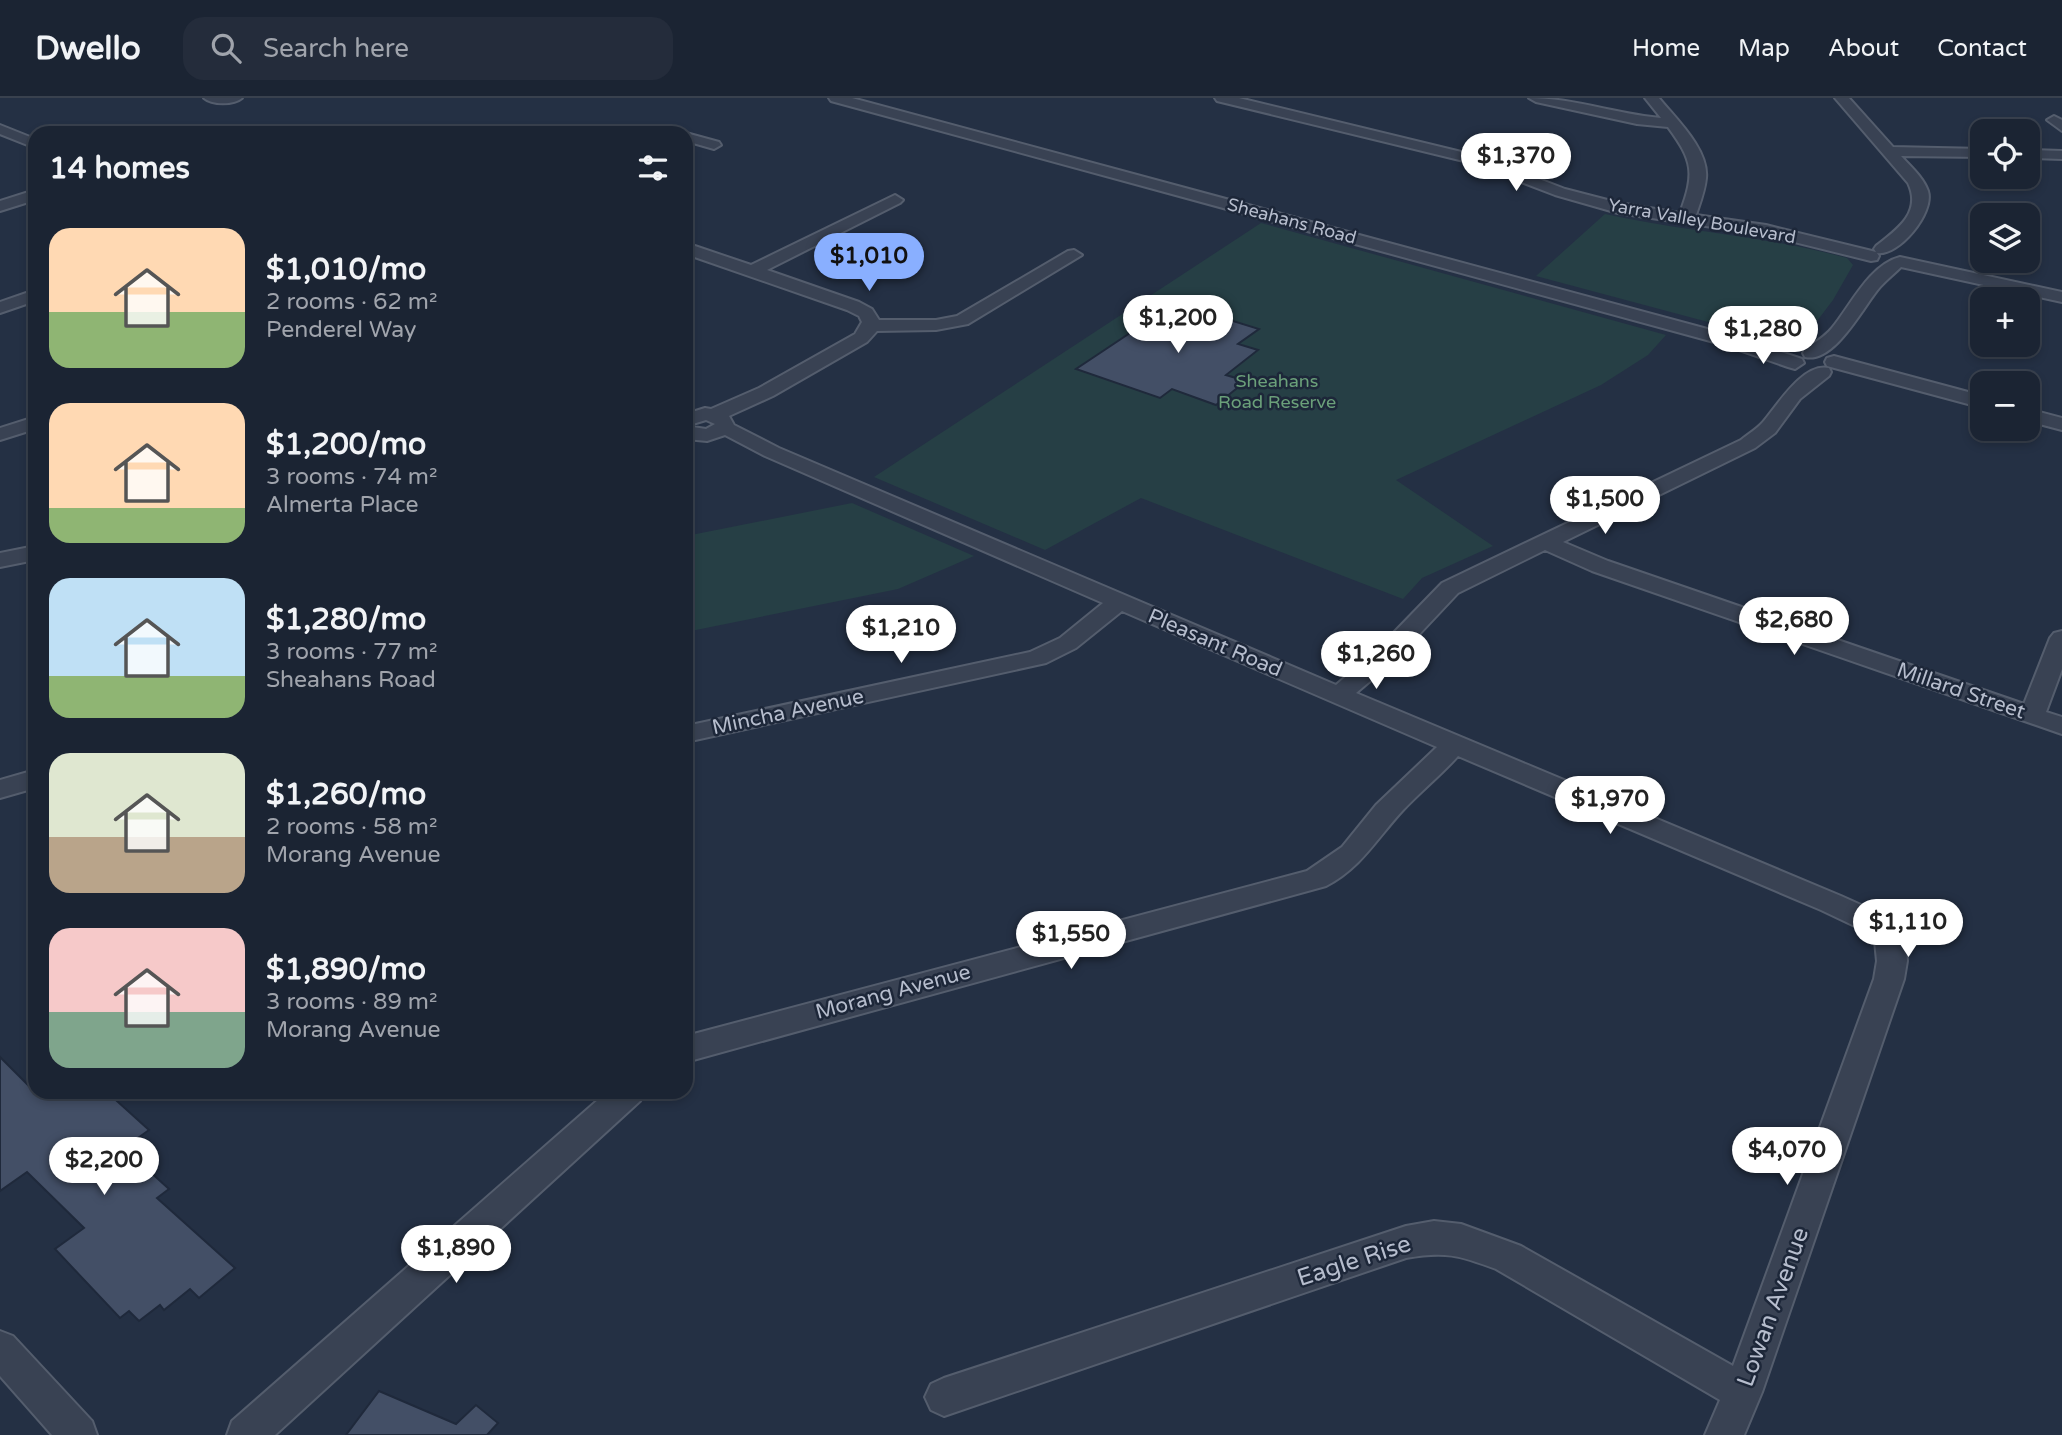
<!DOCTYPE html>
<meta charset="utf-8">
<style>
body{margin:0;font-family:"Varela Round",sans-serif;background:#242c3b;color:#f1f3f6;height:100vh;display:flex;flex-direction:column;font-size:26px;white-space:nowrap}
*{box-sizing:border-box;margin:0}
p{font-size:23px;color:#a0a4ac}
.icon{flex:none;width:38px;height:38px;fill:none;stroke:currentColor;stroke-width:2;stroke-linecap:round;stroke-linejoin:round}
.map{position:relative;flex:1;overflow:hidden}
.sheet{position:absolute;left:28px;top:28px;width:665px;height:973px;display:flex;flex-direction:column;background:#1b2433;border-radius:21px;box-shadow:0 4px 10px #0003,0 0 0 2px #39414e}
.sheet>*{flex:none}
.buttons{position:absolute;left:1970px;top:21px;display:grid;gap:14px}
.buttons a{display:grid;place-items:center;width:70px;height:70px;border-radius:14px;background:#1b2433;box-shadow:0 4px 10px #0003,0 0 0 2px #39414e;font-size:35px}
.price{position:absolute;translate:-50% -60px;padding:0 16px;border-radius:24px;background:#fff;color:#222;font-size:23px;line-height:46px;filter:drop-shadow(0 2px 4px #0008)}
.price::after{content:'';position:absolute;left:50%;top:42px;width:21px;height:16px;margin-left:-10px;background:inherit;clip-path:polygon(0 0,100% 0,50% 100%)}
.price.selected{background:#89afff;color:#111}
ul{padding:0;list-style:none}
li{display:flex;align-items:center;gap:21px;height:175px;padding:0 21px}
li span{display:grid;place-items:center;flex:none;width:196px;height:140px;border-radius:21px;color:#555}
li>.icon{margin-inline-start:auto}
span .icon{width:84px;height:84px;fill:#fffc;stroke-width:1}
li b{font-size:30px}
h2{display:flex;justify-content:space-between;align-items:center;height:84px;padding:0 21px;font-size:30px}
header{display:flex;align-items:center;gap:42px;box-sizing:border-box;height:98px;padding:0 35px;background:#1b2433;border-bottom:2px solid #39414e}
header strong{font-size:33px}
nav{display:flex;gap:38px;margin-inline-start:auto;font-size:24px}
.search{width:490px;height:63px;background:#242c3b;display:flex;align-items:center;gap:18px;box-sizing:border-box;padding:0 24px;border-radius:21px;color:#a0a4ac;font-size:26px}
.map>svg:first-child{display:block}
</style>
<header>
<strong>Dwello</strong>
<div class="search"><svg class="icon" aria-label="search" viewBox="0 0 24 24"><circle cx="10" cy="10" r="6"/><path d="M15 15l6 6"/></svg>Search here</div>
<nav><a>Home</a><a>Map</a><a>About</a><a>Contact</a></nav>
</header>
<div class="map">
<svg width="2062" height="1337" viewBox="0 0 2062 1337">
<rect width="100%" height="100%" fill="#243044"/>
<g fill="#263f45">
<path d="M1605,116C1686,134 1767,138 1847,160L1853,167L1833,202L1798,248L1536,178Z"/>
<path d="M1261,125L1666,237L1648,257L1601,287L1396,382L1493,448L1422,480L1403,501L1141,400L1045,452L874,379Z"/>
<path d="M852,405L974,458L898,491L686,534V438Z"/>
</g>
<g fill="#434f66" stroke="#1f293b" stroke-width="2">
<path d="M1175,205L1259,231L1238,246L1258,252L1226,277L1246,283L1216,307L1172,291L1160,300L1076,271Z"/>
<path d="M0,959L35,994H107L149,1032L124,1050L169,1091L157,1100L235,1170L199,1200L190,1191L164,1212L160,1207L139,1223L129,1213L120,1220L55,1151L84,1130L27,1074L0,1093Z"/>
<path d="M379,1293L456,1326L476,1307L498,1325L487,1337H346Z"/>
</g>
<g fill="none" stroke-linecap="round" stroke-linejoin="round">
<defs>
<g id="minor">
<path d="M204,0H242C234,7 212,7 204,0Z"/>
<path d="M829,0H852L1737,239L1802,261L1804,265L1795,271L1788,269L1725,247L831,3Z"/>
<path d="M1215,0H1239L1482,59L1565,91L1619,105L1680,115C1695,75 1693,63 1668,29L1637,26L1536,4L1529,0C1574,0 1616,16 1661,20L1645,0H1659C1675,20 1709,51 1706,80C1705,92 1700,105 1696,117L1766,127L1876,154L1874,151L1876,148C1898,131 1922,114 1908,85L1835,0H1849L1893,49L1983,51V59L1901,58C1910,68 1923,79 1928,93C1935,115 1898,159 1877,155L1879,158L1877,162L1871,163L1766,137L1618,115L1555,97L1472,65L1217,3Z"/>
<path d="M2054,18L2062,22V33L2047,22Z"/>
<path d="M0,27L35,41V50L0,36Z"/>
<path d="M686,35L719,44L721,47L714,51L686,43Z"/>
<path d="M2028,52L2062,53V61L2028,60Z"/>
<path d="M35,92V102L0,113V103Z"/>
<path d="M895,97L903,102L900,105L767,172L859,204L872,211L879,222H936L957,218L1068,153L1074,152L1082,157L968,226L936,232L877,233L867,244L773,298L729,318L734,327L779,350L1336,587L1377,552L1442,485L1741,342C1748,336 1757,331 1763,324C1777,308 1803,264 1829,270L1831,274L1829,278L1800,301L1775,335L1755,350L1563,444L1608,463L2024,606L2050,540L2054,535L2062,533V571L2046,614L2062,619V636L1592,473L1545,452L1458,495L1395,562L1356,595L1841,798L1881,816L1894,826L1925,824L1935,827L1940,835L1935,843L1906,847L1907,863L1904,881L1762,1294L1744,1337H1705L1720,1302L1496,1171C1459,1157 1445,1153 1406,1160L944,1318L931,1312L925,1299L931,1286L944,1280L1406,1128L1434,1123L1461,1126L1521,1148L1733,1268L1874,881L1877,863L1875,843L1861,831L1821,812L1458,658C1441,677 1421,693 1403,712C1377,740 1361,770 1326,788L686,964V938L1307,773L1342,749L1376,707L1437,649L1122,513L1076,550L1046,565L686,644V628L1030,554L1060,540L1103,505L765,358L725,337L707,343L686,341V328L706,331L715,326L706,322L686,328V316L705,310L711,311L759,290L855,236L862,224L859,218L847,212L686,156V145L751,167Z"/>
<path d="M1900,159L2062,194V204L1901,169C1894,176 1886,182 1880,189C1864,207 1835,266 1805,259L1803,255L1805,251C1814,245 1825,239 1832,230C1851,207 1869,167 1900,159Z"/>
<path d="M35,192V203L0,215V204Z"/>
<path d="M1834,258L1983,298V310L1827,268L1825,264L1827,260Z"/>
<path d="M2028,311L2062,320V332L2028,323Z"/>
<path d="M35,319V331L0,342V330Z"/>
<path d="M35,448V462L0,469V455Z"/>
<path d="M35,672V690L0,700V682Z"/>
<path d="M607,994H645L640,1003L275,1337H227L232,1323Z"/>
<path d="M0,1233L13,1238L92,1323L97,1337H52L0,1278Z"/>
</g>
</defs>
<use href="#minor" stroke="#545d6d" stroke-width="4"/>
<use href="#minor" fill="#394253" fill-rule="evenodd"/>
</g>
<g text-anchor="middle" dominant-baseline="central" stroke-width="5" stroke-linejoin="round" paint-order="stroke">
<g font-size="18" fill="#b6bdcd" stroke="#1d2739">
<text transform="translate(1292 123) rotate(15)">Sheahans Road</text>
<text transform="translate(1702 123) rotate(10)">Yarra Valley Boulevard</text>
</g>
<g font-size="18" fill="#6ba07a" stroke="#1d2739">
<text x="1277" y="283">Sheahans<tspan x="1277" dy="21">Road Reserve</tspan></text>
</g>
<g font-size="21" fill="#b6bdcd" stroke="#1d2739">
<text transform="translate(1215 545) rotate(23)">Pleasant Road</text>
<text transform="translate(1961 593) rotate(19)">Millard Street</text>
<text transform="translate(788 614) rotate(-12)">Mincha Avenue</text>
<text transform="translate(893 894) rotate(-15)">Morang Avenue</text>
</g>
<g font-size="24" fill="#b6bdcd" stroke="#1d2739">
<text transform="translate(1354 1163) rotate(-18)">Eagle Rise</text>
<text transform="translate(1773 1209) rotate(-70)">Lowan Avenue</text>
</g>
</g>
</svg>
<div class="buttons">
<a><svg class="icon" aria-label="locate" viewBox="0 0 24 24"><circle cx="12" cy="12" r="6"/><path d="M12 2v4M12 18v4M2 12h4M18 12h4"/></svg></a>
<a><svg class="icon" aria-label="layers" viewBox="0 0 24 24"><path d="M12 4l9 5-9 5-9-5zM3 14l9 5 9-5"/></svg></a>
<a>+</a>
<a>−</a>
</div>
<b class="price" style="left:1516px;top:95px">$1,370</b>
<b class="price selected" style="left:869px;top:195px">$1,010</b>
<b class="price" style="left:1178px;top:257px">$1,200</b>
<b class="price" style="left:1763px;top:268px">$1,280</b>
<b class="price" style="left:1605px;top:438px">$1,500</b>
<b class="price" style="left:1794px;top:559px">$2,680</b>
<b class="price" style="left:901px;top:567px">$1,210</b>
<b class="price" style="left:1376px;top:593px">$1,260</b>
<b class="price" style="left:1610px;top:738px">$1,970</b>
<b class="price" style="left:1908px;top:861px">$1,110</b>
<b class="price" style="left:1071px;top:873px">$1,550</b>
<b class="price" style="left:1787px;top:1089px">$4,070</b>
<b class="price" style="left:104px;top:1099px">$2,200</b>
<b class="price" style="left:456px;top:1187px">$1,890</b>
<section class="sheet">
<h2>14 homes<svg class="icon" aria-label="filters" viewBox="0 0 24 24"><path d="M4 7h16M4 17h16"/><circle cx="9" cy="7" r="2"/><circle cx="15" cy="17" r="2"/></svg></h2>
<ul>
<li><span style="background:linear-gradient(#ffd9b3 60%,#8fb573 0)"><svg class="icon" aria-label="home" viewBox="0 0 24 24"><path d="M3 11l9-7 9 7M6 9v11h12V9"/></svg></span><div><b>$1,010/mo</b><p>2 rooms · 62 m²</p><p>Penderel Way</p></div></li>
<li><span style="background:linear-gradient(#ffd9b3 75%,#8fb573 0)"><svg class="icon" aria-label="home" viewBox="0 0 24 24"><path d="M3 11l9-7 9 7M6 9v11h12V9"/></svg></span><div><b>$1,200/mo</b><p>3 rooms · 74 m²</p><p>Almerta Place</p></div></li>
<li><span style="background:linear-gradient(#bfe0f5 70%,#8fb573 0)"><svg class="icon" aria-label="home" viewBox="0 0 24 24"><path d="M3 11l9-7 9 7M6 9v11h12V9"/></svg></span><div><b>$1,280/mo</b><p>3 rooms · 77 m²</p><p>Sheahans Road</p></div></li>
<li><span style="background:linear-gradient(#dfe7d0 60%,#b9a48a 0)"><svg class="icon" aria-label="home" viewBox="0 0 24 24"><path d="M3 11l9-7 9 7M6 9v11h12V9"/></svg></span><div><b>$1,260/mo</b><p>2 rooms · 58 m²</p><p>Morang Avenue</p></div></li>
<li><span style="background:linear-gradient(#f6c9c9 60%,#7fa58c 0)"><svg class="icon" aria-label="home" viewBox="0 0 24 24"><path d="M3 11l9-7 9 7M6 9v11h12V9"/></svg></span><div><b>$1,890/mo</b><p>3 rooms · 89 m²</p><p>Morang Avenue</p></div></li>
</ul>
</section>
</div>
